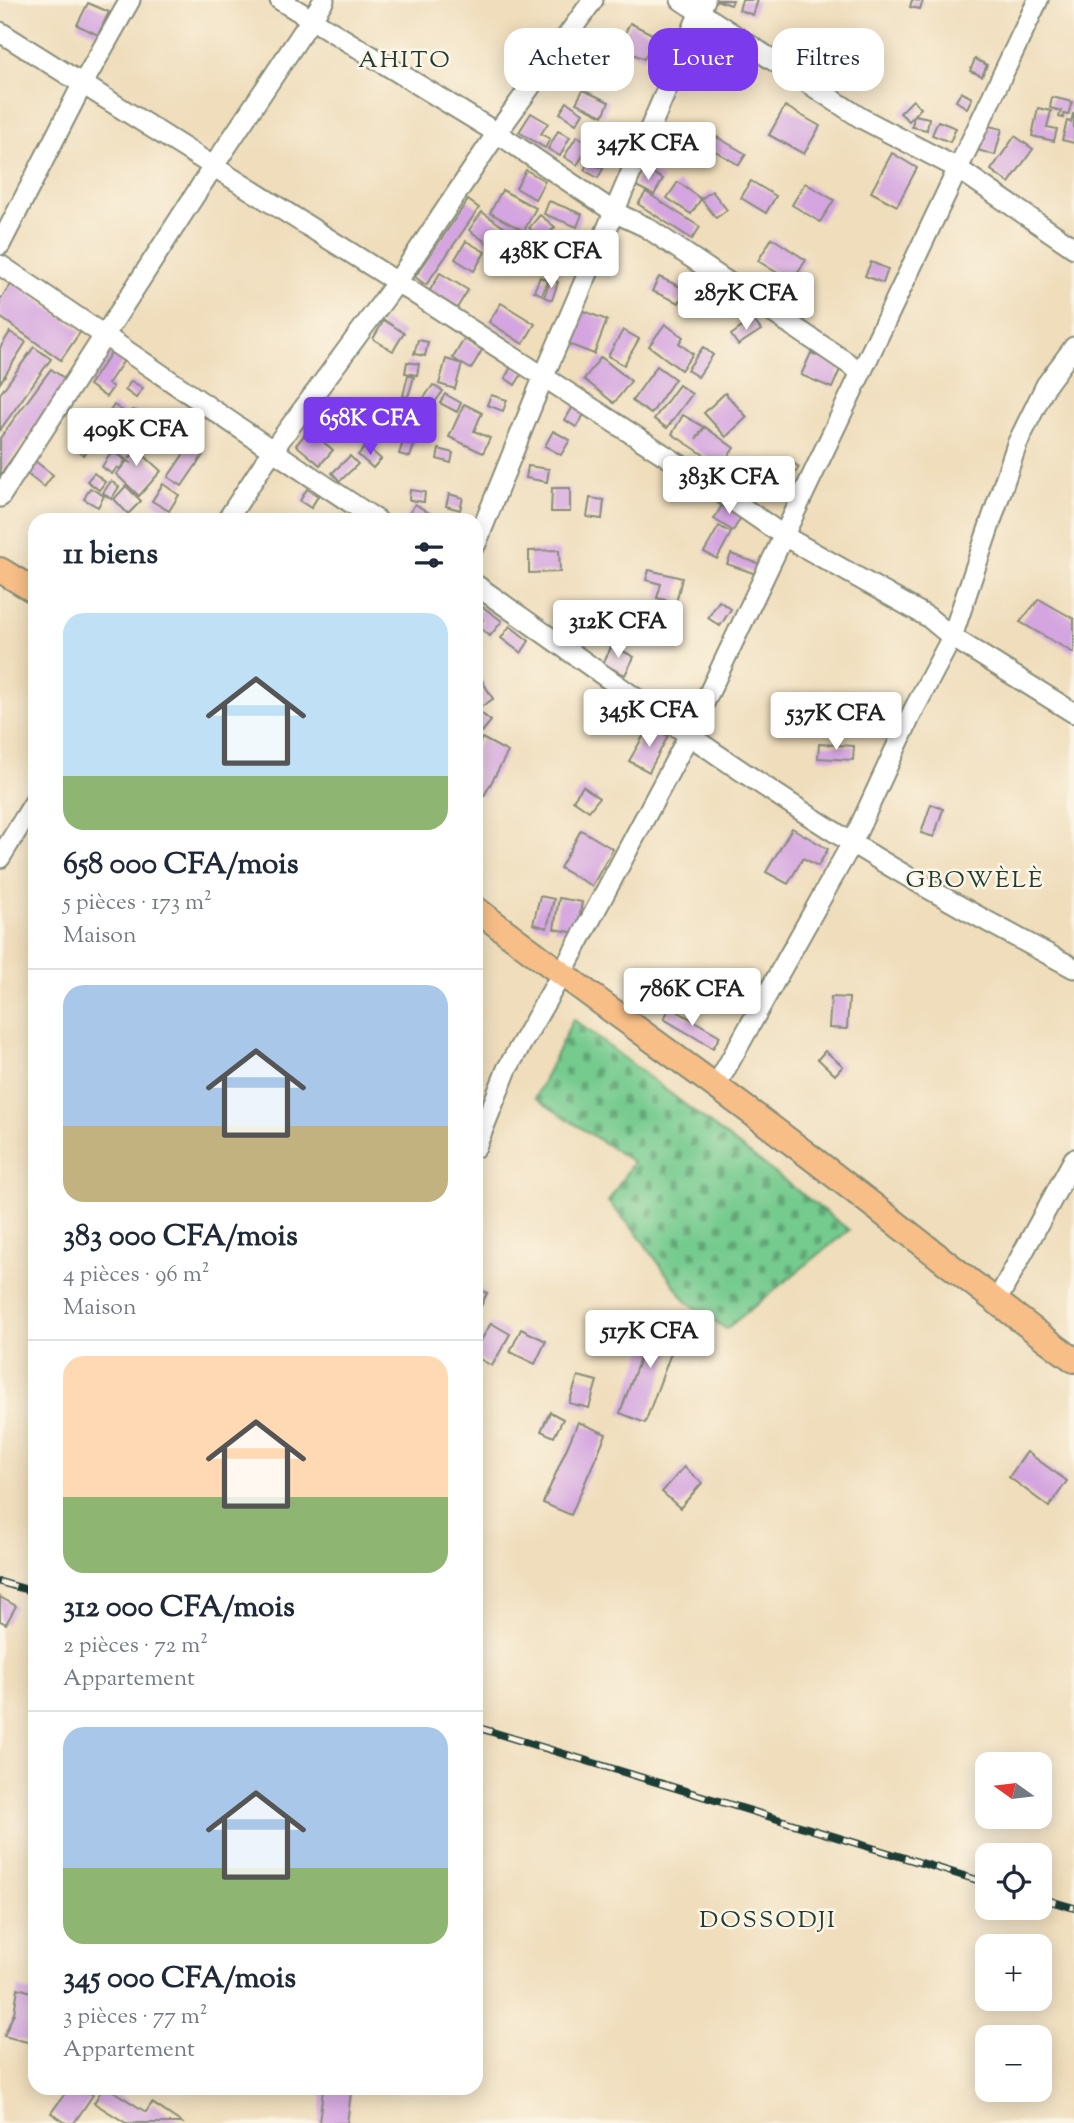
<!DOCTYPE html>
<html lang="fr">
<meta charset="utf-8">
<style>
body{margin:0;font-family:"Sorts Mill Goudy",serif;background:#f6f6f7;color:#1f2937;height:100vh;display:flex;flex-direction:column;font-size:26px;white-space:nowrap}
*{box-sizing:border-box;margin:0}
p{font-size:23px;color:#747a83}
.icon{flex:none;width:38px;height:38px;fill:none;stroke:currentColor;stroke-width:2;stroke-linecap:round;stroke-linejoin:round}
.map{position:relative;flex:1;overflow:hidden}
.drawer{position:absolute;left:28px;top:513px;width:455px;height:1582px;display:flex;flex-direction:column;background:#fff;border-radius:21px;box-shadow:0 4px 18px #0003}
.drawer>*{flex:none}
.banner{position:absolute;left:504px;top:28px;width:464px;height:63px;display:flex;gap:14px}
.needle{width:46px;rotate:284deg}
.buttons{position:absolute;left:975px;top:1752px;display:grid;gap:14px}
.buttons a{display:grid;place-items:center;width:77px;height:77px;border-radius:14px;background:#fff;box-shadow:0 4px 18px #0003;font-size:35px}
.price{position:absolute;translate:-50% -60px;padding:0 16px;border-radius:7px;background:#fff;color:#222;font-size:23px;line-height:46px;filter:drop-shadow(0 2px 4px #0008)}
.price::after{content:'';position:absolute;left:50%;top:42px;width:21px;height:16px;margin-left:-10px;background:inherit;clip-path:polygon(0 0,100% 0,50% 100%)}
.price.current{background:#7c3aed;color:#fff}
ul{padding:0;list-style:none}
li{display:grid;align-content:center;gap:14px;height:371px;padding:0 35px}
li+li{border-top:2px solid #e0e1e3}
li span{display:grid;place-items:center;height:217px;border-radius:21px;color:#555}
li>.icon{margin-inline-start:auto}
span .icon{width:126px;height:126px;fill:#fffc;stroke-width:1}
li b{font-size:30px}
h2{display:flex;justify-content:space-between;align-items:center;height:84px;padding:0 35px;font-size:30px}
.tag{padding:0 24px;border-radius:21px;background:#fff;box-shadow:0 4px 18px #0003;font-size:24px;line-height:63px}
.tag.current{background:#7c3aed;color:#fff}
.map>svg:first-child{display:block}
</style>
<div class="map">
<svg width="1074" height="2123" viewBox="0 0 1074 2123">
<defs>
<pattern id="cemetery-stones" width="16" height="16" patternUnits="userSpaceOnUse" patternTransform="scale(1.75)"><rect width="16" height="16" fill="#75ca8e"/><path d="M2 7V4a2 2 0 0 1 4 0v3zM10 15v-3a2 2 0 0 1 4 0v3z" fill="#5fa575"/></pattern>
</defs>
<rect width="100%" height="100%" fill="#fcf5e5"/>
<filter id="ink" filterUnits="userSpaceOnUse"><feTurbulence type="fractalNoise" baseFrequency=".0143" numOctaves="2"/><feDisplacementMap in="SourceGraphic" scale="14" xChannelSelector="R" yChannelSelector="G"/><feConvolveMatrix kernelMatrix="1 2 1 2 8 2 1 2 1" color-interpolation-filters="sRGB"/></filter>
<filter id="wash" filterUnits="userSpaceOnUse"><feTurbulence type="fractalNoise" baseFrequency=".00686" numOctaves="4" result="noise"/><feDisplacementMap in="SourceGraphic" scale="28" xChannelSelector="R" yChannelSelector="G"/><feGaussianBlur stdDeviation="1.57" result="paint"/><feColorMatrix in="noise" values="0 0 0 0 0 0 0 0 0 0 0 0 0 0 0 0 0 1.4 0 .05"/><feComposite in="paint" operator="in"/></filter>
<g filter="url(#wash)">
<rect width="100%" height="100%" fill="#efddbb"/>
<path fill="url(#cemetery-stones)" stroke="#4a8461" stroke-width="2" d="M573,1019L849,1230L726,1329L686,1301L636,1232L608,1202L633,1162L535,1098Z"/>
<g id="blocks">
<g fill="#d4a5e0">
<path d="M716,0H733L731,5Z"/>
<path d="M742,0H758L753,15L739,10Z"/>
<path d="M912,0L923,1L920,9L910,7Z"/>
<path d="M88,3L109,12L98,35L77,25Z"/>
<path d="M630,23L656,36L644,59L618,47Z"/>
<path d="M860,34L866,35L864,43L858,42Z"/>
<path d="M975,59L987,65L982,76L970,71Z"/>
<path d="M583,90L609,102L603,116L576,103Z"/>
<path d="M961,92L972,98L967,108L956,101Z"/>
<path d="M1052,97L1072,102L1068,115L1064,114L1063,118L1059,117L1061,111L1050,108Z"/>
<path d="M913,100L921,108L915,115L929,118L927,130L912,127L914,115L909,121L900,113Z"/>
<path d="M567,102L583,113L576,124L560,113Z"/>
<path d="M785,106L820,126L804,154L769,135Z"/>
<path d="M1038,108L1051,111L1047,127L1057,129L1054,141L1032,136Z"/>
<path d="M531,113L548,123L541,134L550,139L545,148L519,132Z"/>
<path d="M1073,114H1074V143L1062,140L1067,121L1071,122Z"/>
<path d="M938,121L956,128L950,142L932,135Z"/>
<path d="M981,124L1002,129L995,155L974,149Z"/>
<path d="M558,131L570,137L560,156L548,149Z"/>
<path d="M577,136L590,145L577,165L564,157Z"/>
<path d="M1015,136L1033,149L1009,183L991,170Z"/>
<path d="M717,137L746,154L739,165L710,148Z"/>
<path d="M892,153L917,168L897,206L871,192Z"/>
<path d="M589,161L603,169L598,178L584,170Z"/>
<path d="M643,168L663,179L654,195L634,185Z"/>
<path d="M526,170L545,181L535,199L516,188Z"/>
<path d="M751,181L776,196L766,213L741,198Z"/>
<path d="M678,182L701,199L712,191L727,210L716,218L701,199L691,214L667,198Z"/>
<path d="M805,183L834,200L820,222L792,205Z"/>
<path d="M502,190L536,208L524,231L490,213Z"/>
<path d="M646,192L700,227L692,239L638,204Z"/>
<path d="M468,200L479,208L426,285L415,277Z"/>
<path d="M549,201L582,214L577,227L544,214Z"/>
<path d="M482,212L521,239L508,258L469,230Z"/>
<path d="M540,215L555,227L544,240L529,228Z"/>
<path d="M772,238L806,260L792,282L758,261Z"/>
<path d="M528,239L565,259L557,273L520,253Z"/>
<path d="M466,241L485,252L474,271L455,259Z"/>
<path d="M871,262L888,269L883,283L865,276Z"/>
<path d="M440,273L468,290L457,308L429,292Z"/>
<path d="M540,277L548,281L542,295L534,291Z"/>
<path d="M659,277L685,289L679,303L652,291Z"/>
<path d="M551,279L558,282L552,300L544,297Z"/>
<path d="M13,282L81,331L61,360L0,317V300Z"/>
<path d="M717,284L734,292L725,311L708,303Z"/>
<path d="M501,303L535,324L523,344L489,322Z"/>
<path d="M581,310L607,320L594,354L568,344Z"/>
<path d="M753,319L761,330L738,345L731,335Z"/>
<path d="M384,320L404,333L393,351L373,339Z"/>
<path d="M665,324L683,337L679,343L693,354L681,370L649,346Z"/>
<path d="M623,330L639,339L624,365L608,356Z"/>
<path d="M10,332L26,342L0,383V348Z"/>
<path d="M464,339L482,350L471,369L462,364L455,389L439,384L446,359L462,364L453,358Z"/>
<path d="M418,340L428,342L425,356L414,354Z"/>
<path d="M34,347L51,359L0,430V394Z"/>
<path d="M703,347L713,355L698,377L687,370Z"/>
<path d="M113,350L125,359L108,384L113,387L106,397L89,385Z"/>
<path d="M811,353L842,365L832,388L801,375Z"/>
<path d="M601,357L631,381L614,403L584,379Z"/>
<path d="M407,362L419,364L417,375L405,373Z"/>
<path d="M512,365L523,372L515,385L505,378Z"/>
<path d="M657,366L675,379L651,414L632,401Z"/>
<path d="M51,369L68,381L0,475V438Z"/>
<path d="M408,375L414,377L408,397L403,396Z"/>
<path d="M131,381L143,388L136,398L125,390Z"/>
<path d="M433,385L443,391L431,408L421,402Z"/>
<path d="M679,385L692,394L667,428L654,419Z"/>
<path d="M725,393L747,417L726,437L704,413Z"/>
<path d="M445,394L461,403L457,412L440,403Z"/>
<path d="M491,395L507,400L503,411L487,405Z"/>
<path d="M575,403L587,410L576,427L565,420Z"/>
<path d="M464,404L482,413L474,431L490,438L483,453L449,437Z"/>
<path d="M114,405L127,414L115,432L102,423Z"/>
<path d="M363,406L373,412L355,442L345,435Z"/>
<path d="M132,410L148,416L143,428L127,422Z"/>
<path d="M186,410L197,416L193,424L182,418Z"/>
<path d="M683,415L704,427L696,439L705,427L734,448L721,466L672,434Z"/>
<path d="M86,423L100,433L84,455L70,445Z"/>
<path d="M409,424L420,428L410,457L399,454Z"/>
<path d="M309,430L333,450L320,465L296,445Z"/>
<path d="M553,431L570,440L561,455L545,446Z"/>
<path d="M121,439L136,450L129,459L138,450L161,471L139,496L116,474L127,461L132,464L113,450Z"/>
<path d="M189,446L203,455L182,486L168,477Z"/>
<path d="M366,446L381,459L373,468L358,455Z"/>
<path d="M439,449L453,453L451,463L437,459Z"/>
<path d="M112,451L125,460L120,469L117,467L112,474L102,467Z"/>
<path d="M350,456L358,464L340,481L332,473Z"/>
<path d="M35,461L53,475L44,487L26,473Z"/>
<path d="M792,462L799,467L787,485L774,476L777,472L782,476Z"/>
<path d="M528,466L549,469L547,482L526,478Z"/>
<path d="M94,473L105,482L99,490L87,481Z"/>
<path d="M111,481L119,487L111,499L103,493Z"/>
<path d="M163,484L179,495L169,511L152,501Z"/>
<path d="M126,486L141,501L128,514L114,499Z"/>
<path d="M90,488L104,496L98,507L84,499Z"/>
<path d="M552,488H570V512H551Z"/>
<path d="M307,489L318,496L311,508L300,501Z"/>
<path d="M410,490L425,492L424,502L409,500Z"/>
<path d="M449,494L463,498L460,510L446,506Z"/>
<path d="M590,498L604,500L602,519L587,517Z"/>
<path d="M725,500L744,512L733,531L714,519Z"/>
<path d="M415,504L440,520H405Z"/>
<path d="M719,526L731,533L717,559L704,552Z"/>
<path d="M559,550L560,572L529,573V551Z"/>
<path d="M731,554L760,564L756,574L727,564Z"/>
<path d="M649,570L682,578L676,603L657,598L661,584L646,580Z"/>
<path d="M1039,599L1074,619V653L1020,622Z"/>
<path d="M719,601L731,609L720,626L708,618Z"/>
<path d="M483,607L502,621L490,636L478,626L483,620L476,615Z"/>
<path d="M632,619L643,623L635,643L624,639Z"/>
<path d="M510,626L529,641L521,653L501,638Z"/>
<path d="M612,645L634,657L625,675L603,664Z"/>
<path d="M480,677L493,699L479,708L476,703V679Z"/>
<path d="M476,709L491,721L482,732L476,727Z"/>
<path d="M649,726L668,736L649,772L629,761Z"/>
<path d="M482,738L508,752L484,796L476,792V749Z"/>
<path d="M819,744L854,746L853,760L818,758Z"/>
<path d="M583,786L599,798L589,811L573,800Z"/>
<path d="M931,804L943,809L934,837L921,833Z"/>
<path d="M792,828L828,849L818,866L803,858L788,884L766,872Z"/>
<path d="M581,830L613,849L592,886L560,868Z"/>
<path d="M540,896L554,899L547,928L533,924Z"/>
<path d="M559,898L582,902L577,933L554,929Z"/>
<path d="M684,976L696,983L681,1008L669,1001Z"/>
<path d="M831,997L849,998L847,1029L829,1028Z"/>
<path d="M670,1007L720,1036L713,1048L664,1019Z"/>
<path d="M825,1051L843,1066L835,1075L818,1059Z"/>
<path d="M476,1288L487,1293L478,1313L476,1312Z"/>
<path d="M655,1317L681,1326L645,1423L620,1413Z"/>
<path d="M491,1323L510,1334L492,1366L476,1357V1349Z"/>
<path d="M521,1329L546,1341L535,1364L510,1352Z"/>
<path d="M578,1376L597,1381L589,1408L569,1403Z"/>
<path d="M550,1412L563,1419L554,1437L541,1431Z"/>
<path d="M578,1422L606,1434L571,1515L543,1503Z"/>
<path d="M1027,1452L1067,1481L1049,1507L1009,1477Z"/>
<path d="M684,1467L702,1483L680,1508L662,1492Z"/>
<path d="M0,1597L16,1606L6,1624L0,1621Z"/>
<path d="M18,1988L35,1993V2044L4,2036L14,2013Z"/>
<path d="M69,2088H82L93,2095L74,2123H66L51,2113Z"/>
<path d="M103,2088H108L146,2112L152,2103L182,2123H126L94,2103Z"/>
<path d="M323,2090L351,2093L347,2123H319Z"/>
</g>
</g>
</g>
<g filter="url(#ink)">
<use href="#blocks" fill-opacity="0" stroke="#878d78" stroke-width="2"/>
<g fill="none" stroke-linecap="round" stroke-linejoin="round">
<defs>
<g id="minor">
<path d="M280,0L497,133L614,212L646,227L861,372"/>
<path d="M681,0L861,118L957,168L1074,248"/>
<path d="M0,32L397,282L700,478L784,536L928,617L952,637L1074,713"/>
<path d="M0,245L82,85L130,0"/>
<path d="M0,265C126,349 250,437 377,520"/>
<path d="M0,497L213,167L324,0"/>
<path d="M227,520L272,451L397,282L497,133L593,0"/>
<path d="M476,544L543,378L705,0"/>
<path d="M476,585C600,673 723,762 852,843C924,888 999,928 1074,968"/>
<path d="M0,858L35,801"/>
<path d="M716,1086L852,843L912,713L952,637L1017,444L1046,385L1074,347"/>
<path d="M476,1147L507,1069L561,975L689,735L1038,0"/>
<path d="M996,1302L1074,1159"/>
</g>
<g id="major">
<path d="M0,570L35,591"/>
<path d="M476,909C578,988 685,1062 788,1140C884,1212 977,1289 1074,1360"/>
</g>
</defs>
<use href="#minor" stroke="#878d78" stroke-width="23"/>
<use href="#major" stroke="#878d78" stroke-width="28"/>
<use href="#minor" stroke="#fff" stroke-width="19"/>
<use href="#major" stroke="#f7be87" stroke-width="24"/>
<defs>
<g id="rail">
<path d="M0,1582L35,1592"/>
<path d="M476,1727L987,1883"/>
<path d="M1040,1898L1074,1908"/>
</g>
</defs>
<use href="#rail" stroke="#1f3d34" stroke-width="8"/>
<use href="#rail" stroke="#fcf5e5" stroke-width="5" stroke-dasharray="16" stroke-linecap="butt"/>
</g>
</g>
<g text-anchor="middle" dominant-baseline="central" stroke-width="5" stroke-linejoin="round" paint-order="stroke">
<g font-size="24" letter-spacing="2" fill="#1f3d34" stroke="#fcf5e5">
<text x="405" y="61">AHITO</text>
<text x="975" y="881">GBOWÈLÈ</text>
<text x="768" y="1921">DOSSODJI</text>
</g>
</g>
</svg>
<div class="buttons">
<a><svg class="needle" viewBox="-14 -14 28 28"><path d="M0-13l5 13h-10z" fill="#e53935"/><path d="M0 13l5-13h-10z" fill="#747a83"/></svg></a>
<a><svg class="icon" aria-label="locate" viewBox="0 0 24 24"><circle cx="12" cy="12" r="6"/><path d="M12 2v4M12 18v4M2 12h4M18 12h4"/></svg></a>
<a>+</a>
<a>−</a>
</div>
<b class="price" style="left:648px;top:182px">347K CFA</b>
<b class="price" style="left:551px;top:290px">438K CFA</b>
<b class="price" style="left:746px;top:332px">287K CFA</b>
<b class="price current" style="left:370px;top:457px">658K CFA</b>
<b class="price" style="left:136px;top:468px">409K CFA</b>
<b class="price" style="left:729px;top:516px">383K CFA</b>
<b class="price" style="left:618px;top:660px">312K CFA</b>
<b class="price" style="left:649px;top:749px">345K CFA</b>
<b class="price" style="left:836px;top:752px">537K CFA</b>
<b class="price" style="left:692px;top:1028px">786K CFA</b>
<b class="price" style="left:650px;top:1370px">517K CFA</b>
<div class="banner">
<a class="tag">Acheter</a>
<a class="tag current">Louer</a>
<a class="tag">Filtres</a>
</div>
<section class="drawer">
<h2>11 biens<svg class="icon" aria-label="filters" viewBox="0 0 24 24"><path d="M4 7h16M4 17h16"/><circle cx="9" cy="7" r="2"/><circle cx="15" cy="17" r="2"/></svg></h2>
<ul>
<li><span style="background:linear-gradient(#bfe0f5 75%,#8fb573 0)"><svg class="icon" aria-label="home" viewBox="0 0 24 24"><path d="M3 11l9-7 9 7M6 9v11h12V9"/></svg></span><div><b>658 000 CFA/mois</b><p>5 pièces · 173 m²</p><p>Maison</p></div></li>
<li><span style="background:linear-gradient(#a9c7e8 65%,#c2b280 0)"><svg class="icon" aria-label="home" viewBox="0 0 24 24"><path d="M3 11l9-7 9 7M6 9v11h12V9"/></svg></span><div><b>383 000 CFA/mois</b><p>4 pièces · 96 m²</p><p>Maison</p></div></li>
<li><span style="background:linear-gradient(#ffd9b3 65%,#8fb573 0)"><svg class="icon" aria-label="home" viewBox="0 0 24 24"><path d="M3 11l9-7 9 7M6 9v11h12V9"/></svg></span><div><b>312 000 CFA/mois</b><p>2 pièces · 72 m²</p><p>Appartement</p></div></li>
<li><span style="background:linear-gradient(#a9c7e8 65%,#8fb573 0)"><svg class="icon" aria-label="home" viewBox="0 0 24 24"><path d="M3 11l9-7 9 7M6 9v11h12V9"/></svg></span><div><b>345 000 CFA/mois</b><p>3 pièces · 77 m²</p><p>Appartement</p></div></li>
</ul>
</section>
</div>
